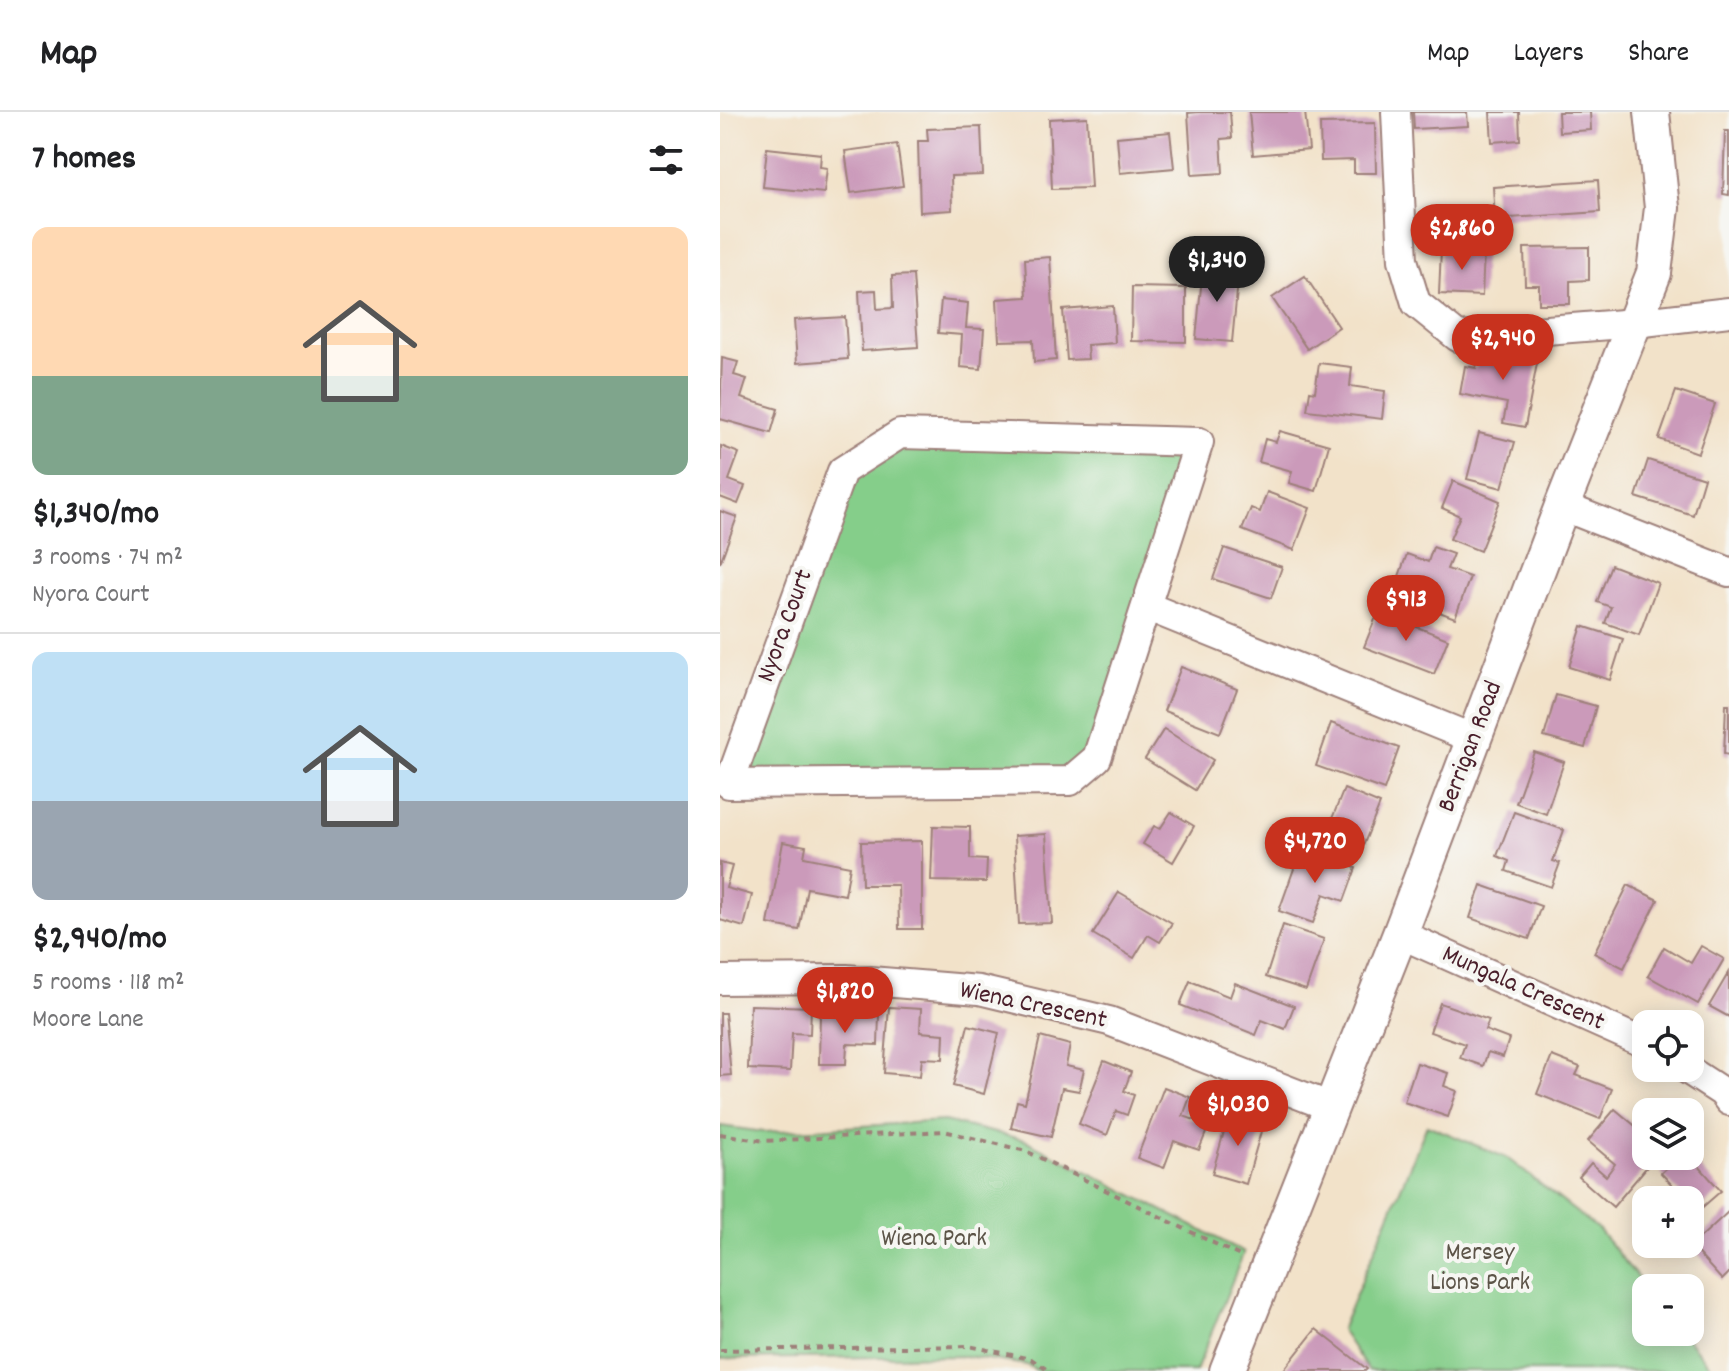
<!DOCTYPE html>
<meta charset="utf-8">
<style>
body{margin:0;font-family:Dekko,sans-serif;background:#f6f6f6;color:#202124;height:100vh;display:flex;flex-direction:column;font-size:30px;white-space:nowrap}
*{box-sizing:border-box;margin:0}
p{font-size:26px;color:#757577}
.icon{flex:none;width:44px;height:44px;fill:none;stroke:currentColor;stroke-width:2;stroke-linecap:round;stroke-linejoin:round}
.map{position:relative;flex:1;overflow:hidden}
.details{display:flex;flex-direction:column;background:#fff;width:720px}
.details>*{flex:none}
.tools{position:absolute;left:912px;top:898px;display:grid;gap:16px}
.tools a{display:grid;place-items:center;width:72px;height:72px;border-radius:16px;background:#fff;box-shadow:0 4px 20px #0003;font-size:40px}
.price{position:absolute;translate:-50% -68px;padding:0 18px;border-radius:28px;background:#c8321e;color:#fff;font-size:26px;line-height:52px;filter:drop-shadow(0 2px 4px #0008)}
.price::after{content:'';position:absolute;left:50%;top:48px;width:24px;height:18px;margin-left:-12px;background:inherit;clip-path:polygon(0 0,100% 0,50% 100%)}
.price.on{background:#222;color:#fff}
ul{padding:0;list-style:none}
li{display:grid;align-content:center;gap:16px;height:424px;padding:0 32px}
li+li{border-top:2px solid #e0e0e0}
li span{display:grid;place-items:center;height:248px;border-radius:16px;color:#555}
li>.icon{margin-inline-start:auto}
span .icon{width:144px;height:144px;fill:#fffc;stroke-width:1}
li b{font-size:34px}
h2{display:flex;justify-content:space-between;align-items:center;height:96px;padding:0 32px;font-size:34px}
header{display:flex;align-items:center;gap:48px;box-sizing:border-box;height:112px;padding:0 40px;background:#fff;border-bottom:2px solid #e0e0e0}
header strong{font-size:38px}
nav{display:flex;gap:44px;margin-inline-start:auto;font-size:28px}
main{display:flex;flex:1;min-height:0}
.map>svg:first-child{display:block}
</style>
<header>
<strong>Map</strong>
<nav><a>Map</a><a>Layers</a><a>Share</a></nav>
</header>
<main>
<section class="details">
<h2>7 homes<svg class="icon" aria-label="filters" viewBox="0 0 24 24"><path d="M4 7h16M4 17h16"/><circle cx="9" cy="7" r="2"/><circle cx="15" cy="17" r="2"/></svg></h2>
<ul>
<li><span style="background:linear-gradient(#ffd9b3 60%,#7fa58c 0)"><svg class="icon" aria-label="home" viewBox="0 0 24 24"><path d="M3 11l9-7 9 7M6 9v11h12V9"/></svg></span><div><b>$1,340/mo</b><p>3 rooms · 74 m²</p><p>Nyora Court</p></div></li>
<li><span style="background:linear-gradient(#bfe0f5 60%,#9aa5b1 0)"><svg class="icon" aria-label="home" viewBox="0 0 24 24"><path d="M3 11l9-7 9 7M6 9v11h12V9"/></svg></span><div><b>$2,940/mo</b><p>5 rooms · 118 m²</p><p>Moore Lane</p></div></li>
</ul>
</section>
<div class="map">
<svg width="1009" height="1259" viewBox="0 0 1009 1259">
<rect width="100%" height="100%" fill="#f6f6f2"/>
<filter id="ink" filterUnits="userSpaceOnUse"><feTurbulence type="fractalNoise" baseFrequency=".0125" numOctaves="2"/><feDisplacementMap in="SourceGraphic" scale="16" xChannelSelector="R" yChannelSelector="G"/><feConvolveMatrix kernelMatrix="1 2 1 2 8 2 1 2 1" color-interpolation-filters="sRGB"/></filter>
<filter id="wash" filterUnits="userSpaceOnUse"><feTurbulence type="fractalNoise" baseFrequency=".006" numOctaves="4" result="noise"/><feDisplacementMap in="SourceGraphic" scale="32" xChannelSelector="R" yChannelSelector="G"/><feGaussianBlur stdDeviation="1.8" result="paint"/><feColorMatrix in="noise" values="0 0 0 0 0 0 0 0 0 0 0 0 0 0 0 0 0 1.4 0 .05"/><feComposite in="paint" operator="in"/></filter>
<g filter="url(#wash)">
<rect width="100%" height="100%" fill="#f2e2c9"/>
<g fill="#85ce8a" stroke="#68765a" stroke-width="2">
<path d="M186,330L464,340L372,639L339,661H24L129,367Z"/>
<path d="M224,1009L305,1028L524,1140L476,1259H318L307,1253L246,1244L0,1247V1014L44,1020Z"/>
<path d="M707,1013L787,1046L879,1118L926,1176V1220H962L994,1259H650L647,1257L621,1218Z"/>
</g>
<g id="blocks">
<g fill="#cb9aba">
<path d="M479,0H510L512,26L501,27L503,61L472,63L468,1Z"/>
<path d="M529,0H585L589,38L533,43Z"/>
<path d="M693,0H747L748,14L694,17Z"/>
<path d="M770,0H799L800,28L772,30Z"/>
<path d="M838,0H870L871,18L839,20Z"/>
<path d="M367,5L371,76L332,77L329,7Z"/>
<path d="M655,11L656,61H634V48L601,49L600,12Z"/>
<path d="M261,15L263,63L231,64L232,98L200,100L198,29H208L207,17Z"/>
<path d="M1005,19H1009V83L1003,82Z"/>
<path d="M450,20L454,56L400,61L397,25Z"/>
<path d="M177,32L183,74L131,81L125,39Z"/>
<path d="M47,36L101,42L100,55L107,56L104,81L43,75Z"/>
<path d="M878,68L880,100L775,107L773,75Z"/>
<path d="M869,135V168L850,169V192H819V173H805L804,136Z"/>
<path d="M721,137L764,139L762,184L719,182Z"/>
<path d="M330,145L336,248L314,250L313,228L279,229L277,187L307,185L305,147Z"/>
<path d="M483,154L519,158L512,230L476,227Z"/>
<path d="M193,163L198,235L142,239L139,179L156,178L157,197L173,196L172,164Z"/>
<path d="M585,164L619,215L587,237L552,186Z"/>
<path d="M412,175L466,176V230L411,229Z"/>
<path d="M221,188L248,191L246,216L264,217L261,257L240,255L242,223L218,221Z"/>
<path d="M393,194L395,231L367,233L368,247L347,248L343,198Z"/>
<path d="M125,205L128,247L77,251L74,208Z"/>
<path d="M760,236L818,246L805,315L783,311L787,291L740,282L745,254L756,256Z"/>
<path d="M2,246L18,250L14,263L27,267L21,286L58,297L51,321L0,307Z"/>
<path d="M599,251L632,255L630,274L665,279L662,307L587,298L590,279L595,280Z"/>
<path d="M956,279L995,292L978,341L939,327Z"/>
<path d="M560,319L609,333L596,379L569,371L572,359L539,350L545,327L556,330Z"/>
<path d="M759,321L795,330L782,376L747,367Z"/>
<path d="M1,334L19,341L9,368L25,374L18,392L0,385Z"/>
<path d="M928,348L984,366L973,403L916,385Z"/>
<path d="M733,369L780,389L760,439L730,427L740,404L722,396Z"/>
<path d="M547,380L590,396L574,438L522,418L531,396L540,400Z"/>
<path d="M0,399L17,405L0,451Z"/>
<path d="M713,435L733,442L727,457L750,465L735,506L698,492L703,479L677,470L687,442L708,450Z"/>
<path d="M504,436L562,455L551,486L493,467Z"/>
<path d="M891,453L938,471L919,523L885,511L891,495L877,490Z"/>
<path d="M658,500L728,527L714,562L644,535Z"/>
<path d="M862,514L903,527L890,568L849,555Z"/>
<path d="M461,555L517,577L500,621L444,599Z"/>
<path d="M836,583L876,594L865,636L824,625Z"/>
<path d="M1006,592H1009V643L1004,642Z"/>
<path d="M611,611L679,636L664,678L596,654Z"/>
<path d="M444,617L493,648L475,678L425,647Z"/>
<path d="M814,640L844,650L826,702L796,691Z"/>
<path d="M624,677L660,692L639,744L603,729Z"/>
<path d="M451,700L474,714L453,750L423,732L434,714L440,717Z"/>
<path d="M794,700L844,718L833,749L840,751L831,775L786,759L789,749L777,744Z"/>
<path d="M213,714L250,715V747L267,748L266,770L211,769Z"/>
<path d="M326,722L332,811L299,812L294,724Z"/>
<path d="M202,729V817H179L178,773H142L141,730Z"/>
<path d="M63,730L86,734L84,745L130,754L125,783L87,776L79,818L48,812Z"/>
<path d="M581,737L636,756L624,789L604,782L593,811L559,799Z"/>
<path d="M0,751L12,754L6,776L32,783L24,815L0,808Z"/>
<path d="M761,773L821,794L809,827L750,806Z"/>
<path d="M908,773L938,788L904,856L874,841Z"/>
<path d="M399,780L452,811L440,830L428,823L414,846L373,822Z"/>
<path d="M563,813L604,827L586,878L546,865Z"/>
<path d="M981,834L1004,847L978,892L928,864L944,835L971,851Z"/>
<path d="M1009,860V905L989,894Z"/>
<path d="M470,869L510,885L515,871L574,894L565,917L542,908L536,923L460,893Z"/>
<path d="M720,891L769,908L765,918L789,927L783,945L768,940L763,954L740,946L745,932L710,920Z"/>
<path d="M30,893L91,895L90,922L72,921L70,959L28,957Z"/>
<path d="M169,895L201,897L200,920L224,922L223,947L202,946L200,964L164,961Z"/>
<path d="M0,901H5L11,963L0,964Z"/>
<path d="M100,901L159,903L158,933L127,932L126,952H99Z"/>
<path d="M248,913L279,921L264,982L233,974Z"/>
<path d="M320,925L350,933L346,954L364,958L359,979L342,976L331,1025L291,1016L297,989L305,991Z"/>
<path d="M832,944L860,955L856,963L892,977L880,1007L817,982Z"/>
<path d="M384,949L411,960L404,979L414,983L407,1003L396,999L387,1023L359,1012Z"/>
<path d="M697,951L728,961L724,974L737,979L728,1005L684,990Z"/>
<path d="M444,975L470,985L463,1004L489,1013L479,1038L454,1029L444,1056L417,1046Z"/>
<path d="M895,997L926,1023V1044H936L893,1095L859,1065L871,1051L886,1064L895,1052L868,1029Z"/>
<path d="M510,999L544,1009L526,1072L492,1062Z"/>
<path d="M960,1044H970L1001,1079L977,1100L970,1093V1088H966L941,1061Z"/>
<path d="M1009,1099V1161L1002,1168L971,1134Z"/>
<path d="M596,1217L647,1257L645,1259H563Z"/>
</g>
</g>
</g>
<g filter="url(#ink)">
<use href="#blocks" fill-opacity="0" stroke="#9e807a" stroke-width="2"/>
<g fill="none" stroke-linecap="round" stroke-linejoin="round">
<defs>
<g id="minor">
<path d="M676,0L683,148L696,191L738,225L915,211L1009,200"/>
<path d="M842,394L1009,460"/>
<path d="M426,494L479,330L180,322L122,359L9,672L350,669L377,646L426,494L754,627"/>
<path d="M680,822L926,932"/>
<path d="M0,868L126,867L259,878L389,909L611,995"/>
<path d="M965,956L1002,980L1009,989"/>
</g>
<path id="tertiary" d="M507,1259L680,822L842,394L934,161L942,96L932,0"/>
</defs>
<use href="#minor" stroke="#9e807a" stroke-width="32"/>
<use href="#tertiary" stroke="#9e807a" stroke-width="38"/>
<g stroke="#9e807a" stroke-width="4" stroke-dasharray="6 6" stroke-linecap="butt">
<path d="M0,1022L45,1029L224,1019L306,1039L522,1145"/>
<path d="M0,1238L249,1234L311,1247L329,1259"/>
</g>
<use href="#minor" stroke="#fff" stroke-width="28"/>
<use href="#tertiary" stroke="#fff" stroke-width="34"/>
</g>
</g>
<g text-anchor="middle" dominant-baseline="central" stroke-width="8" stroke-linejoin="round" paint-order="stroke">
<g font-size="26" fill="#4a1f2b" stroke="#f6f6f2">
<text transform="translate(66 514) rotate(-70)">Nyora Court</text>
<text transform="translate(751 635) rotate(-69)">Berrigan Road</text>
<text transform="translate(803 877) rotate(24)">Mungala Crescent</text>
<text transform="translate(313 894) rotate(12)">Wiena Crescent</text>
</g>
<g font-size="26" fill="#5c5448" stroke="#f6f6f2">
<text x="214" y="1127">Wiena Park</text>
<text x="760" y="1141">Mersey<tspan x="760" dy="30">Lions Park</tspan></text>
</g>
</g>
</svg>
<div class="tools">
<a><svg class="icon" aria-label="locate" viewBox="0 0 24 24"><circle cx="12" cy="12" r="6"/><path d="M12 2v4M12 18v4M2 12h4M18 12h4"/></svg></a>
<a><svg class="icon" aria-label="layers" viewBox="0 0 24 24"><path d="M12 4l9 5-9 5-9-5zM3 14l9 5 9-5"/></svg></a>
<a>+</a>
<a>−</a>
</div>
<b class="price" style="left:742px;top:160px">$2,860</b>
<b class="price on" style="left:497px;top:192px">$1,340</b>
<b class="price" style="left:783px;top:270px">$2,940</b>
<b class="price" style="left:686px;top:531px">$913</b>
<b class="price" style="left:595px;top:773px">$4,720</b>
<b class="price" style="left:125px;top:923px">$1,820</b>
<b class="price" style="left:518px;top:1036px">$1,030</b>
</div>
</main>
